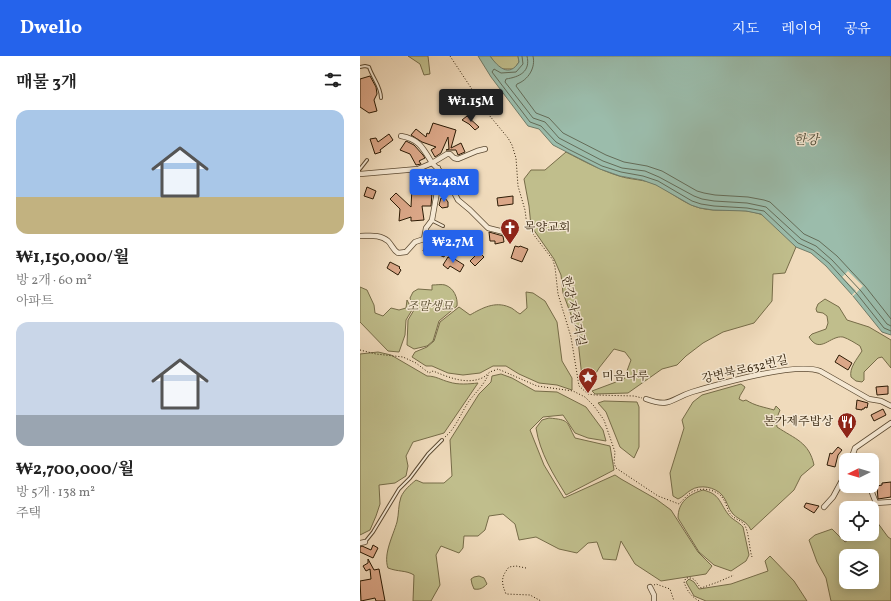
<!DOCTYPE html>
<html lang="ko">
<meta charset="utf-8">
<style>
body{margin:0;font-family:Vollkorn,"Noto Serif KR",serif;background:#f6f6f6;color:#222;height:100vh;display:flex;flex-direction:column;font-size:15px;white-space:nowrap}
*{box-sizing:border-box;margin:0}
p{font-size:13px;color:#767676}
.icon{flex:none;width:22px;height:22px;fill:none;stroke:currentColor;stroke-width:2;stroke-linecap:round;stroke-linejoin:round}
.map{position:relative;flex:1;overflow:hidden}
.details{display:flex;flex-direction:column;background:#fff;width:360px}
.details>*{flex:none}
.needle{width:26px;rotate:265deg}
.fabs{position:absolute;left:479px;top:397px;display:grid;gap:8px}
.fabs a{display:grid;place-items:center;width:40px;height:40px;border-radius:8px;background:#fff;box-shadow:0 2px 10px #0003;font-size:20px}
.price{position:absolute;translate:-50% -34px;padding:0 9px;border-radius:4px;background:#2563eb;color:#fff;font-size:13px;line-height:26px;filter:drop-shadow(0 1px 2px #0008)}
.price::after{content:'';position:absolute;left:50%;top:24px;width:12px;height:9px;margin-left:-6px;background:inherit;clip-path:polygon(0 0,100% 0,50% 100%)}
.price.on{background:#222;color:#fff}
ul{padding:0;list-style:none}
li{display:grid;align-content:center;gap:8px;height:212px;padding:0 16px}
li span{display:grid;place-items:center;height:124px;border-radius:12px;color:#555}
li>.icon{margin-inline-start:auto}
span .icon{width:72px;height:72px;fill:#fffc;stroke-width:1}
li b{font-size:17px}
h2{display:flex;justify-content:space-between;align-items:center;height:48px;padding:0 16px;font-size:17px}
header{display:flex;align-items:center;gap:24px;box-sizing:border-box;height:56px;padding:0 20px;background:#2563eb;color:#fff}
header strong{font-size:19px}
nav{display:flex;gap:22px;margin-inline-start:auto;font-size:14px}
main{display:flex;flex:1;min-height:0}
.map>svg:first-child{display:block}
</style>
<header>
<strong>Dwello</strong>
<nav><a>지도</a><a>레이어</a><a>공유</a></nav>
</header>
<main>
<section class="details">
<h2>매물 3개<svg class="icon" aria-label="filters" viewBox="0 0 24 24"><path d="M4 7h16M4 17h16"/><circle cx="9" cy="7" r="2"/><circle cx="15" cy="17" r="2"/></svg></h2>
<ul>
<li><span style="background:linear-gradient(#a9c7e8 70%,#c2b280 0)"><svg class="icon" aria-label="home" viewBox="0 0 24 24"><path d="M3 11l9-7 9 7M6 9v11h12V9"/></svg></span><div><b>₩1,150,000/월</b><p>방 2개 · 60 m²</p><p>아파트</p></div></li>
<li><span style="background:linear-gradient(#c9d6e8 75%,#9aa5b1 0)"><svg class="icon" aria-label="home" viewBox="0 0 24 24"><path d="M3 11l9-7 9 7M6 9v11h12V9"/></svg></span><div><b>₩2,700,000/월</b><p>방 5개 · 138 m²</p><p>주택</p></div></li>
</ul>
</section>
<div class="map">
<svg width="531" height="545" viewBox="0 0 531 545">
<rect width="100%" height="100%" fill="#f0dbbc"/>
<filter id="stains"><feTurbulence type="fractalNoise" baseFrequency=".005" numOctaves="4"/><feColorMatrix values="0 0 0 0 .2 0 0 0 0 .09 0 0 0 0 .02 0 0 0 .5 -.17"/></filter>
<radialGradient id="worn" r=".72"><stop offset=".6" stop-color="#630" stop-opacity="0"/><stop offset="1" stop-color="#630" stop-opacity=".3"/></radialGradient>
<g fill="#c0be8c" stroke="#766c48" fill-rule="evenodd">
<path d="M48,0H68L70,18L64,19L60,8Z"/>
<path d="M130,0H158L159,6L154,13H142L136,9Z"/>
<path d="M206,96C223,105 240,114 259,120C271,124 284,123 297,129C311,136 324,148 340,152C359,157 381,151 400,158C407,160 429,184 436,191L425,217L413,218L412,245L394,267L363,276L343,287L326,300L317,309L302,313L268,337L235,338L232,335L264,323L271,304L265,296L254,293L239,312L227,333L223,331L217,275L203,237L201,219L194,203L171,170L169,150L164,123L171,114H185Z"/>
<path d="M72,229C76,229 82,228 85,229C94,232 98,242 97,250L79,265L73,285L67,290L54,293L47,289L48,264L54,254L50,242L53,236L58,233L72,234Z"/>
<path d="M0,231L7,234L14,249L15,257L23,260L31,252L39,254L46,252L47,244L52,254L46,264L45,279L39,296L28,295L0,266Z"/>
<path d="M166,236L173,237L185,245L197,266L202,305L212,322V334L197,329L179,327L159,318L146,310H133L120,317L103,319L88,317L72,310H66L52,301L55,296L67,291L74,285L80,266L99,251L110,259C122,252 135,245 149,251C153,252 156,256 160,258L167,252Z"/>
<path d="M465,243L479,251L487,264L509,271L531,284V312L522,301L518,302L504,316V324L502,326L496,325L491,321C489,312 497,303 502,295L500,290C495,287 489,283 483,281C470,279 460,299 449,281L452,278L466,273L468,267L467,260L463,257L457,256L456,253L458,248Z"/>
<path d="M18,296L31,299L67,320C76,320 81,324 89,326C98,329 109,328 118,327L84,377L53,386L46,400L48,410L46,420L35,427L19,429L20,448L16,460L10,474L0,479V298Z"/>
<path d="M141,318L152,322L175,335L197,336L226,351L243,374L246,385L228,382L215,377L203,359L183,361L170,374L184,409L204,442L255,419L261,423L296,443L311,454L338,496L352,510L346,518L301,525L275,508L261,485L256,504L243,503L237,486L228,487L217,497L199,493L176,481L159,484L155,468L143,458L129,460L125,474L118,480H104L103,492L99,497L81,490L76,499L80,529L71,545H53L54,519C46,514 38,516 28,512C23,498 33,480 37,466C39,458 38,449 41,441C44,434 50,429 56,424L63,427H84L92,420L90,384L119,338L131,326L132,320Z"/>
<path d="M381,328L385,331C383,336 380,338 379,343L383,345L386,344C395,350 404,351 414,354L416,350L420,354L416,364L417,371C435,383 449,386 454,409L441,420L434,434L391,474C386,464 380,465 373,458C368,453 367,444 362,439C355,431 340,428 331,434C326,437 323,441 318,443L313,440L310,417L324,372L322,364L333,346L342,339Z"/>
<path d="M244,345L277,346L279,351V391L274,402L260,391L246,356L238,347Z"/>
<path d="M189,362C210,364 206,365 215,382L250,390L254,414L206,439C193,418 180,397 176,372L182,364Z"/>
<path d="M343,434C360,438 359,446 368,458C371,463 379,466 383,471L389,499L386,505L371,515L354,509L339,496L318,462C318,446 329,438 343,434Z"/>
<path d="M512,465L517,466L528,481L531,483V545H471L466,522L457,506L449,484L455,479L472,473L485,486L498,478H512ZM486,500H512V526H486Z"/>
<path d="M410,500L434,525L447,545H346L334,540L326,526L329,523L334,526L339,533L371,528L408,515L405,505Z"/>
<path d="M119,520L124,522L127,528C123,532 120,534 114,533L112,528L111,523L114,521Z"/>
</g>
<path fill="#9bbcab" stroke="#6f7c69" d="M118,0H130C138,11 149,22 159,6L158,0H531V279L522,276L493,240L466,210L451,197L436,191L401,158L386,155L353,154L340,152L331,149L296,129L282,124L260,120L240,113L193,89L179,73L168,70L131,21Z"/>
<path fill="#f0dbbc" d="M488,215L503,230L493,240L492,239L496,235L482,221Z"/>
<g fill="none" stroke-linecap="round" stroke-linejoin="round">
<g stroke="#646c58" stroke-width="1">
<path d="M162,0L163,8L156,16L141,17L134,13L132,16L170,66L181,70L196,86L208,93L242,110L261,116L283,120L298,125L332,145L341,148L354,150L387,152L404,155L438,187L453,194L469,207L497,238L524,272L531,275"/>
<path d="M167,0C171,16 159,21 146,23L145,26L173,62L185,66L199,82L243,105L262,112L285,115L299,121L334,140L342,143L354,145L387,147L406,151L441,183L456,190L472,204L501,235L527,268L531,270"/>
<path d="M173,0C176,12 168,24 157,28L156,30L176,57L189,62L203,77L246,99L264,106L287,110L302,115L337,135L344,137L355,139L388,141L404,144L410,146L444,178L459,185L477,200L505,230L531,263"/>
</g>
</g>
<g fill="#dba788" stroke="#2c1b05">
<path d="M10,20L16,31L17,38L14,44L17,55L9,57L0,51V23Z"/>
<path d="M107,60L119,71L115,74L109,68L102,64Z"/>
<path d="M73,67L96,74L91,92L101,87L105,96L98,99L96,94H86L89,93L88,81L81,97L75,101L71,94L76,91L62,86L51,79L56,73L66,81L67,77L69,78Z"/>
<path d="M29,78L33,84L20,94L21,96L15,98L10,83L16,82L18,86Z"/>
<path d="M46,85L54,89L63,99L65,102L59,105L61,108L56,109L50,98L40,94Z"/>
<path d="M63,115L65,123L63,124L62,122L70,137H72L71,150H62L64,164L51,165V161L39,165L40,153L30,143L36,137L51,151L52,132L58,133L54,117Z"/>
<path d="M7,131L16,135L13,143L4,140Z"/>
<path d="M153,140V148L138,150L137,142Z"/>
<path d="M81,142H85L88,146V151L82,152L79,149Z"/>
<path d="M82,175L95,180L94,183L98,184L95,191L82,185V182L79,181Z"/>
<path d="M129,176L143,180L144,186L135,188V185H130Z"/>
<path d="M65,189L76,193L77,191L85,194L86,196L84,201L72,196L71,198L63,195Z"/>
<path d="M155,190L159,191L160,190L168,193L162,206L151,202Z"/>
<path d="M119,196L124,201L115,210L110,205Z"/>
<path d="M88,201L92,203L93,202L104,209L100,216L90,210L88,213L83,209Z"/>
<path d="M30,206L40,211L39,212L41,214L38,219L27,212Z"/>
<path d="M479,299L492,307L488,314L475,306Z"/>
<path d="M528,330V338L517,339L516,331Z"/>
<path d="M497,344L508,347L507,352L505,351L504,353H502V354L496,353Z"/>
<path d="M523,353L526,359L514,365L511,359Z"/>
<path d="M478,391L482,394L478,399L475,411L467,409L470,397L472,398Z"/>
<path d="M531,426V441L518,443L517,430L522,429V427Z"/>
<path d="M446,447L459,450L454,457L444,451Z"/>
<path d="M13,489L18,492L13,502L0,496V491L2,490L11,494Z"/>
<path d="M8,503L14,514L19,513L25,545H16L15,542L1,545L0,525L11,523L10,513L6,515L3,510L8,507Z"/>
</g>
<g fill="none" stroke-linecap="round" stroke-linejoin="round">
<defs>
<g id="lane">
<path d="M0,11L5,10L9,11C13,23 21,30 21,42"/>
<path d="M0,113L7,104"/>
<path d="M73,165L83,170"/>
<path d="M5,486L13,476L39,433L50,422L68,398L82,384"/>
</g>
<g id="street">
<path d="M41,80C59,83 63,92 72,107L87,98H90L94,102L98,103L117,95L125,93"/>
<path d="M0,118L58,113L72,107L86,121L98,144L110,154L128,172L148,177"/>
<path d="M0,180C10,180 20,178 28,185C32,189 33,194 38,197L46,196L55,186L64,183L66,172L72,164L77,136L78,112"/>
<path d="M64,183L88,191L91,199"/>
<path d="M286,343C311,352 310,343 332,336C359,328 435,306 460,315L509,343L521,345L531,350"/>
<path d="M491,404L495,392L531,367"/>
<path d="M505,430L511,434L516,447L531,446"/>
<path d="M464,451L473,441L486,417"/>
<path d="M0,487L5,486"/>
<path d="M290,531L294,539V545"/>
</g>
</defs>
<use href="#lane" stroke="#5d4b33" stroke-width="4"/>
<use href="#street" stroke="#5d4b33" stroke-width="6"/>
<g stroke="#2c1b05" stroke-width="1" stroke-dasharray="1 2" stroke-linecap="butt">
<path d="M90,0L129,59L148,82L152,89L156,102L158,130L165,154L167,170L193,204L195,211L198,238L211,281L219,330L228,338L235,339L274,340L282,342"/>
<path d="M0,294L16,298L43,301L56,307L69,317L73,315C88,321 106,329 122,322C125,321 127,318 130,316C132,315 136,314 138,313L177,330L213,335L225,341L234,350L244,364L255,396L254,407L256,412L298,440L319,448C323,444 327,439 332,436C341,431 354,433 361,440C366,445 367,454 371,459C375,463 380,464 384,468C389,475 389,492 392,501"/>
<path d="M85,381C96,372 101,357 109,345C117,335 124,329 129,317"/>
<path d="M166,512L156,510L149,511C141,521 141,526 146,538L170,539L181,545"/>
<path d="M294,529L296,528L310,533L314,545"/>
<path d="M339,545C331,540 327,535 324,526L326,522C336,521 335,526 341,532L358,526L374,519"/>
</g>
<use href="#lane" stroke="#f5e8d3" stroke-width="2"/>
<use href="#street" stroke="#f5e8d3" stroke-width="4.5"/>
</g>
<defs>
<symbol id="church-pin" viewBox="-11 -11 22 30"><path d="M0 17L-7.5 6A9.5 9.5 0 1 1 7.5 6Z" fill="#8f2418" stroke="#f5e8d3"/><path d="M-1.2-6h2.4v3.5h3.3v2.4h-3.3V6h-2.4V-.1h-3.3v-2.4h3.3Z" fill="#fff"/></symbol>
<symbol id="sight-pin" viewBox="-11 -11 22 30"><path d="M0 17L-7.5 6A9.5 9.5 0 1 1 7.5 6Z" fill="#8f2418" stroke="#f5e8d3"/><path d="M0-6L1.8-2.2L6-1.7L2.9 1.2L3.7 5.4L0 3.3L-3.7 5.4L-2.9 1.2L-6-1.7L-1.8-2.2Z" fill="#fff"/></symbol>
<symbol id="restaurant-pin" viewBox="-11 -11 22 30"><path d="M0 17L-7.5 6A9.5 9.5 0 1 1 7.5 6Z" fill="#8f2418" stroke="#f5e8d3"/><path d="M-5-6h1v4h1v-4h1v4h1v-4h1v5L-1.5 .5V6h-2V.5L-5-1ZM5-6V6H3V1.5H1.5Q1.5-4 5-6Z" fill="#fff"/></symbol>
</defs>
<g fill-rule="evenodd">
<use href="#church-pin" x="139" y="161" width="22" height="30"/>
<use href="#sight-pin" x="217" y="310" width="22" height="30"/>
<use href="#restaurant-pin" x="476" y="355" width="22" height="30"/>
</g>
<g text-anchor="middle" dominant-baseline="central" stroke-width="3" stroke-linejoin="round" paint-order="stroke">
<g font-size="12" fill="#2c1b05" stroke="#f5e8d3" text-anchor="start">
<text x="164" y="172">목양교회</text>
<text x="242" y="321">미음나루</text>
<text x="473" y="366" text-anchor="end">본가제주밥상</text>
</g>
<g font-size="12" font-style="italic" fill="#584c2e" stroke="#f5e8d3">
<text x="70" y="251">조말생묘</text>
</g>
<g font-size="12" fill="#2c1b05" stroke="#f5e8d3">
<text transform="translate(213 255) rotate(77)">한강 자전거길</text>
<text transform="translate(385 314) rotate(-13)">강변북로632번길</text>
</g>
<g font-size="13" font-style="italic" fill="#4d4b37" stroke="#f5e8d3">
<text x="446" y="85">한강</text>
</g>
</g>
<rect width="100%" height="100%" filter="url(#stains)"/>
<rect width="100%" height="100%" fill="url(#worn)"/>
</svg>
<div class="fabs">
<a><svg class="needle" viewBox="-14 -14 28 28"><path d="M0-13l5 13h-10z" fill="#e53935"/><path d="M0 13l5-13h-10z" fill="#767676"/></svg></a>
<a><svg class="icon" aria-label="locate" viewBox="0 0 24 24"><circle cx="12" cy="12" r="6"/><path d="M12 2v4M12 18v4M2 12h4M18 12h4"/></svg></a>
<a><svg class="icon" aria-label="layers" viewBox="0 0 24 24"><path d="M12 4l9 5-9 5-9-5zM3 14l9 5 9-5"/></svg></a>
</div>
<b class="price on" style="left:111px;top:67px">₩1.15M</b>
<b class="price" style="left:84px;top:147px">₩2.48M</b>
<b class="price" style="left:93px;top:208px">₩2.7M</b>
</div>
</main>
